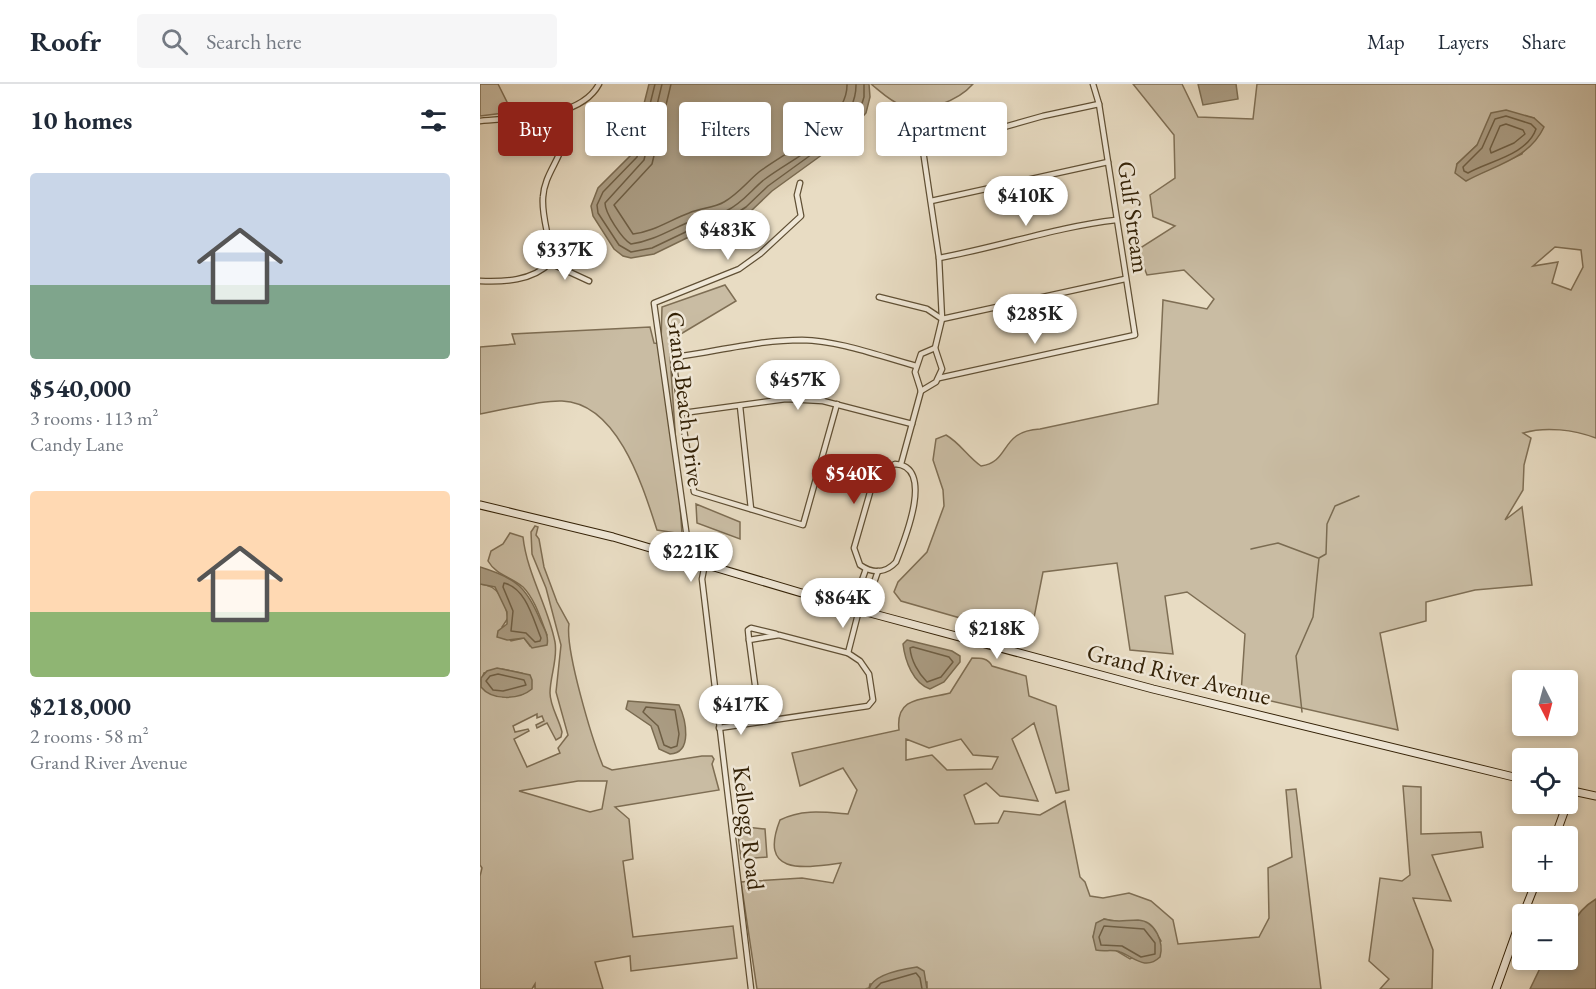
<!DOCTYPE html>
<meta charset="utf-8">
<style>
body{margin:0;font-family:"EB Garamond",serif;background:#f6f6f7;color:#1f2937;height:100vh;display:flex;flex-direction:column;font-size:22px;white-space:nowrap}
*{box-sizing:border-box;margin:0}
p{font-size:20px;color:#747a83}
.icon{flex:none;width:33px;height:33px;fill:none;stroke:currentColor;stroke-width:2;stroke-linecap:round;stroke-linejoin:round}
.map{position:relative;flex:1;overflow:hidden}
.details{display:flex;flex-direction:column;background:#fff;width:480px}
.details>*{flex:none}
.hud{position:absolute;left:18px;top:18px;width:570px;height:54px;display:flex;gap:12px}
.needle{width:39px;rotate:174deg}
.buttons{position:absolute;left:1032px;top:586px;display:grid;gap:12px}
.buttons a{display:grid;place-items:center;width:66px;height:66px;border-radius:6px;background:#fff;box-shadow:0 3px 9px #0003;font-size:30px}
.price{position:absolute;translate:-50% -51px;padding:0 14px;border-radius:21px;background:#fff;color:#222;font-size:20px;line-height:39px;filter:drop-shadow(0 2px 3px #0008)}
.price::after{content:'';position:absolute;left:50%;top:36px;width:18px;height:14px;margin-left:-9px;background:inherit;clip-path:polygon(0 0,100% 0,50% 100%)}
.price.current{background:#8f2418;color:#fff}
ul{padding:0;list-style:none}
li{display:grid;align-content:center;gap:12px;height:318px;padding:0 30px}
li span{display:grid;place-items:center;height:186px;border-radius:6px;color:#555}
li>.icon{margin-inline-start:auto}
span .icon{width:108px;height:108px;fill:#fffc;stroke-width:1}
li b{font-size:26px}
h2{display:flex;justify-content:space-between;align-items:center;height:72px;padding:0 30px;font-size:26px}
.tag{padding:0 21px;border-radius:6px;background:#fff;box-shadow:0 3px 9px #0003;font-size:21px;line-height:54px}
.tag.current{background:#8f2418;color:#fff}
header{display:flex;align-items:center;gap:36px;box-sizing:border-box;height:84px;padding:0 30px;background:#fff;border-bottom:2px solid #e0e1e3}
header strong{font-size:28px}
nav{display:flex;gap:33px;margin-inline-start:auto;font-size:21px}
.search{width:420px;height:54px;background:#f6f6f7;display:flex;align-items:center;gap:15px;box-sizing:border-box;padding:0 21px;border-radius:6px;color:#747a83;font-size:22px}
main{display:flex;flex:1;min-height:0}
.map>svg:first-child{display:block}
</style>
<header>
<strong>Roofr</strong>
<div class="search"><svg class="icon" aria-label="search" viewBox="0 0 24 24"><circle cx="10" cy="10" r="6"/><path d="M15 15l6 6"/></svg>Search here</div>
<nav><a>Map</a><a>Layers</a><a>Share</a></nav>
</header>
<main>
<section class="details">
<h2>10 homes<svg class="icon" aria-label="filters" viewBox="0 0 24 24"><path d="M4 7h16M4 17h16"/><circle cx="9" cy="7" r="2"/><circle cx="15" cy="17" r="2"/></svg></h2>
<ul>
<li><span style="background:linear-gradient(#c9d6e8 60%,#7fa58c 0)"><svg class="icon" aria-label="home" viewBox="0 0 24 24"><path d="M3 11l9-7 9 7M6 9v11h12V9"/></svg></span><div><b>$540,000</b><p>3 rooms · 113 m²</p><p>Candy Lane</p></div></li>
<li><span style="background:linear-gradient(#ffd9b3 65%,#8fb573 0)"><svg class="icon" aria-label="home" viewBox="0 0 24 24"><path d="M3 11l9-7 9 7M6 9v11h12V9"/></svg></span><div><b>$218,000</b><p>2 rooms · 58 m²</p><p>Grand River Avenue</p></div></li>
</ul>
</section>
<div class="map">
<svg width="1116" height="905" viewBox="0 0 1116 905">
<rect width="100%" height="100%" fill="#e8dcc3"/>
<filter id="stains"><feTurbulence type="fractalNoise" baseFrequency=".00333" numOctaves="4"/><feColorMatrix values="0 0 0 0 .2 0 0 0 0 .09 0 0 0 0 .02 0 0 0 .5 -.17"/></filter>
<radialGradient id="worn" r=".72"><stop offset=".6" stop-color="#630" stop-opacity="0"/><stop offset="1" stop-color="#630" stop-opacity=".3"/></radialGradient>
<g fill="#c9bca3" stroke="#7e6e54" stroke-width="1.5" fill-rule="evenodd">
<path d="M0,0H18L32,28L0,32Z"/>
<path d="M391,0H493C479,16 444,31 423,22C411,18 401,8 391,0Z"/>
<path d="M653,0H702L718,33L773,35L777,0H1116V354C1094,346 1066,342 1043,349L1051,354L1044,381L1043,406L1025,436L1042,423L1052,501L995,506L946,518V537L900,549L918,646L761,610L765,550L707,508L685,512L693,570L650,566L637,479L563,488L551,549L508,542L421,517L414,508L418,498L447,468L464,422L463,406L453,376L456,355L466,351C480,359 487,372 501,382C531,378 519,347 560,345L678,320L683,216L727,225L734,215L704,186L667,191L657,166L695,142L673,133L670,111L695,94L694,51ZM1040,31L1054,34L1042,70L1001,89L977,80L997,61ZM1075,163L1101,166L1103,183L1091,206L1072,199L1078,178L1053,182Z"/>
<path d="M245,201L256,217L189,257L202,450L177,446C163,403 138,319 82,317C60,316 23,326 0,330V263L35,260L32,250L170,243L174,259L181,260L182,223Z"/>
<path d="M216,420L260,438V455L217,439Z"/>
<path d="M55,442L58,443L56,451L59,455L64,483L77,518L89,540C85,566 112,655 123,682L132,686L222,672H232L234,675L232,680L239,706L135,723L149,735L153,775L143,777L153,853L253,842L257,874L151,887L150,872L115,878L123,905H55V900L52,905H0V792L2,784L0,781V500C19,501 25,517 28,534L22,543L31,557L44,554L50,562L67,551C61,536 55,515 43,503C31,493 16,491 8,477L11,467L23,460L30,449L43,453C47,490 68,522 75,558C78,575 70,592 70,609C70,622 79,635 82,648L81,653L76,656L67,639L57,644L56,641L64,637L62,632L57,634V630L33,642L35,648L48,645L49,647L34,655L47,683L80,669L78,664L88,651L76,608L81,561L66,504L52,470L51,448ZM22,585L42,589L43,610L23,613L1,597L4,589ZM98,697H127L122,725L110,728L39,707Z"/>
<path d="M492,574C501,574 508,574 512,582L546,592L549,612L576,622L589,706L576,709L554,639L532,655L558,717L520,712L506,699L484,711L495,740L518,739L524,727L560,731L585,717L600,793L605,798L610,812L623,814L649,809L671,817L693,836L698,860L779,853L789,834L788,784L812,773L806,706L816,705L841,905H447V898L390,900L389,904L385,905H277L261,798L322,794L353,799L361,779C324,784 278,792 300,736C322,725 343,728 368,730L377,706L363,684L320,702L312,669L419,646C415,611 445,616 470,609ZM426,655L449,664L481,655L493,671L518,673L512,685L467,686L452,671L426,676ZM624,835L673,844L681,857L650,875L613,853L616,843Z"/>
<path d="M923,702L941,703V750L1001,748L1003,763L952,771L971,817L933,814L953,866L952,905H900L909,895L889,877L900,794L922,797L930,791Z"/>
<path d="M257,742L285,745L287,773L261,775Z"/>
</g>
<g fill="#aa9c83" stroke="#7a6b51" stroke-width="1.5">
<path d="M169,0H389L390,13L386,29L361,57L292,107L270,128L252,140L217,149L174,170L151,174L143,172L134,165L113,132L111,122L118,104L151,71Z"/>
<path d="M718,0H756L758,15L723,21Z"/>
<path d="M1026,26L1054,34L1064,43C1049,75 1015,81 986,97L975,89L977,80L997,61L1011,29Z"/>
<path d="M0,483C36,494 47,503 61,538C65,546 69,553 67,561L52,564L44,554L27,556L17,553L18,547L27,540V528L15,503L0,500Z"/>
<path d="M427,556L472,567L480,572V578L464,598L450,605C433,599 425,577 423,560Z"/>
<path d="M17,584L50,591L52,596V605C39,616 12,617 1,603V594L7,587Z"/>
<path d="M148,617L199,621C206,636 213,669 190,670L179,665L171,642L146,625Z"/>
<path d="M1116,815V905H1050L1064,876H1088C1088,849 1091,830 1116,815Z"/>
<path d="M624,835C637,839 645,836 658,836C676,837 684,859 680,873C665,887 654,873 640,868C633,865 624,868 616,866L613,853L616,839Z"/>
<path d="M437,883L444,887L447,905H389C393,890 423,885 437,883Z"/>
</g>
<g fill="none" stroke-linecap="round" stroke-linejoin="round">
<g stroke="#6e5e44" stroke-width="1.5">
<path d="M175,0L157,73L123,108L117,121L118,129L139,161L151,168L172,164L214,144L249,134L266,123L288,102L357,52L380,26L384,13V0"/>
<path d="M182,0L164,76L125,119C125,129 142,155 151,160C173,157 190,146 211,137C222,133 235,132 246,127C262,120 272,105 285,95C317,71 377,46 376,0"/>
<path d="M191,0L172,80L134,121L153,150C173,148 190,136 209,129C220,124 234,124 244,118C258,110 267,98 279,88C307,67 368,39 367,0"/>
<path d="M1026,32L1051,40L1056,45C1047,71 1009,77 988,89L984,87L983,83L1002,64L1015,35Z"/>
<path d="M1026,40L1043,46L1045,50L1034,59L1011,69L1010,65L1020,42Z"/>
<path d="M24,499C46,504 53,535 61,554L60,557L55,558L46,549L31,547L33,527L23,503Z"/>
<path d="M433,563L469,573L473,578L461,593L447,598C438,589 431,576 430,564Z"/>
<path d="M18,590L44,596L46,601L23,607L13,606L6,597L10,592Z"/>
<path d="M166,623L195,626L199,650L197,662L191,664L184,661L178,642L163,628Z"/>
<path d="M624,842L664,845L675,859V870L661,873L642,862L621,861L619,853Z"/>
<path d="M395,905L401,899L436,889L440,894L442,905"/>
</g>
<g stroke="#7a6b51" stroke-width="1.5">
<path d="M771,465L798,459L838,474"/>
<path d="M822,628L816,572L833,533L839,474L846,470L847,440L855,422L879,412"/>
</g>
<defs>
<g id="street">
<path d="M0,37C36,33 100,36 119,0"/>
<path d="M408,65L492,52L563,32L619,20"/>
<path d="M451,117L628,78"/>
<path d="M459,174C519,163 576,143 636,136"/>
<path d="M70,179C72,156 61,135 63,113C64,93 78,78 83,60C86,49 82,38 79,27"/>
<path d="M70,179L109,197"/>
<path d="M0,197C24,198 52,197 70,179"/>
<path d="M399,213L447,225L462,235L645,195"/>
<path d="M459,294L655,251L619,20L613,0"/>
<path d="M441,307L456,298L462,285L455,264L462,235L459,174L442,60"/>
<path d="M441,307L435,288L441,270L455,264"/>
<path d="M357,320L323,441L214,408L194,283L202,272C242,266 282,256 322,256C361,257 399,272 436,282"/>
<path d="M260,322L271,425"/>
<path d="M203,329L306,315L343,317L432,340"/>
<path d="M415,380C455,382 425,455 416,478C406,489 393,490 380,481L374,464L395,391Z"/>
<path d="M421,380L441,307"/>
<path d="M210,475L174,219L259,185L280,170L321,132L317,111L320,99"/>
<path d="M225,480L222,495L271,905"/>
<path d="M372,524L386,485"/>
<path d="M384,528L398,487"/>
<path d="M269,556L268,546L271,544L296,550"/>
<path d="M368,569L379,526"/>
<path d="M239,644L388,622L393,616L389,590L380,577L368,569L299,551L269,556L280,638"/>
</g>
<g id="secondary">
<path d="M0,421L133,453L379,526L673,605L1042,695"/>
<path d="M1088,706L1116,712"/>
<path d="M1075,753L1087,720"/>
<path d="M1043,831L1056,798"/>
<path d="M1016,905L1042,832"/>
</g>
</defs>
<use href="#street" stroke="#605035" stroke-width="7"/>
<use href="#secondary" stroke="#332106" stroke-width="9"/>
<use href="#street" stroke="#f0e8d8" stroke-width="4.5"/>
<use href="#secondary" stroke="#f0e8d8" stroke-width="7"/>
</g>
<g text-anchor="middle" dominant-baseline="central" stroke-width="5" stroke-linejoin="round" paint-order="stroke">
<g font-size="24" fill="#332106" stroke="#f0e8d8">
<text transform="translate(654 133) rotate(82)">Gulf Stream</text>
<text transform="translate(206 315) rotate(83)">Grand Beach Drive</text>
<text transform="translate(699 590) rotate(14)">Grand River Avenue</text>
<text transform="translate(269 744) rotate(83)">Kellogg Road</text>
</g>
</g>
<rect width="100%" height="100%" filter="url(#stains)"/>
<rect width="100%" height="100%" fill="url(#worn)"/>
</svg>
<div class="buttons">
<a><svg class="needle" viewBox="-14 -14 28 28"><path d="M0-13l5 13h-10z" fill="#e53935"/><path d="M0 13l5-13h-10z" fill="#747a83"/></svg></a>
<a><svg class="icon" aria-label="locate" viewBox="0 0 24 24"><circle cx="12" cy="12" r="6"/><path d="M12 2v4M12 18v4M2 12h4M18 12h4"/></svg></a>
<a>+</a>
<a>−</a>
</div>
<b class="price" style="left:546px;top:143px">$410K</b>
<b class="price" style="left:248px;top:177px">$483K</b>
<b class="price" style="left:85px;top:197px">$337K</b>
<b class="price" style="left:555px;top:261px">$285K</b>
<b class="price" style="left:318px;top:327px">$457K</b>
<b class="price current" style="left:374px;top:421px">$540K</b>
<b class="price" style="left:211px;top:499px">$221K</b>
<b class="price" style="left:363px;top:545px">$864K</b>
<b class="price" style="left:517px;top:576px">$218K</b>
<b class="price" style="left:261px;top:652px">$417K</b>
<div class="hud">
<a class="tag current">Buy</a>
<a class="tag">Rent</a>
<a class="tag">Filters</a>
<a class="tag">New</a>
<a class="tag">Apartment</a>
</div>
</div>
</main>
